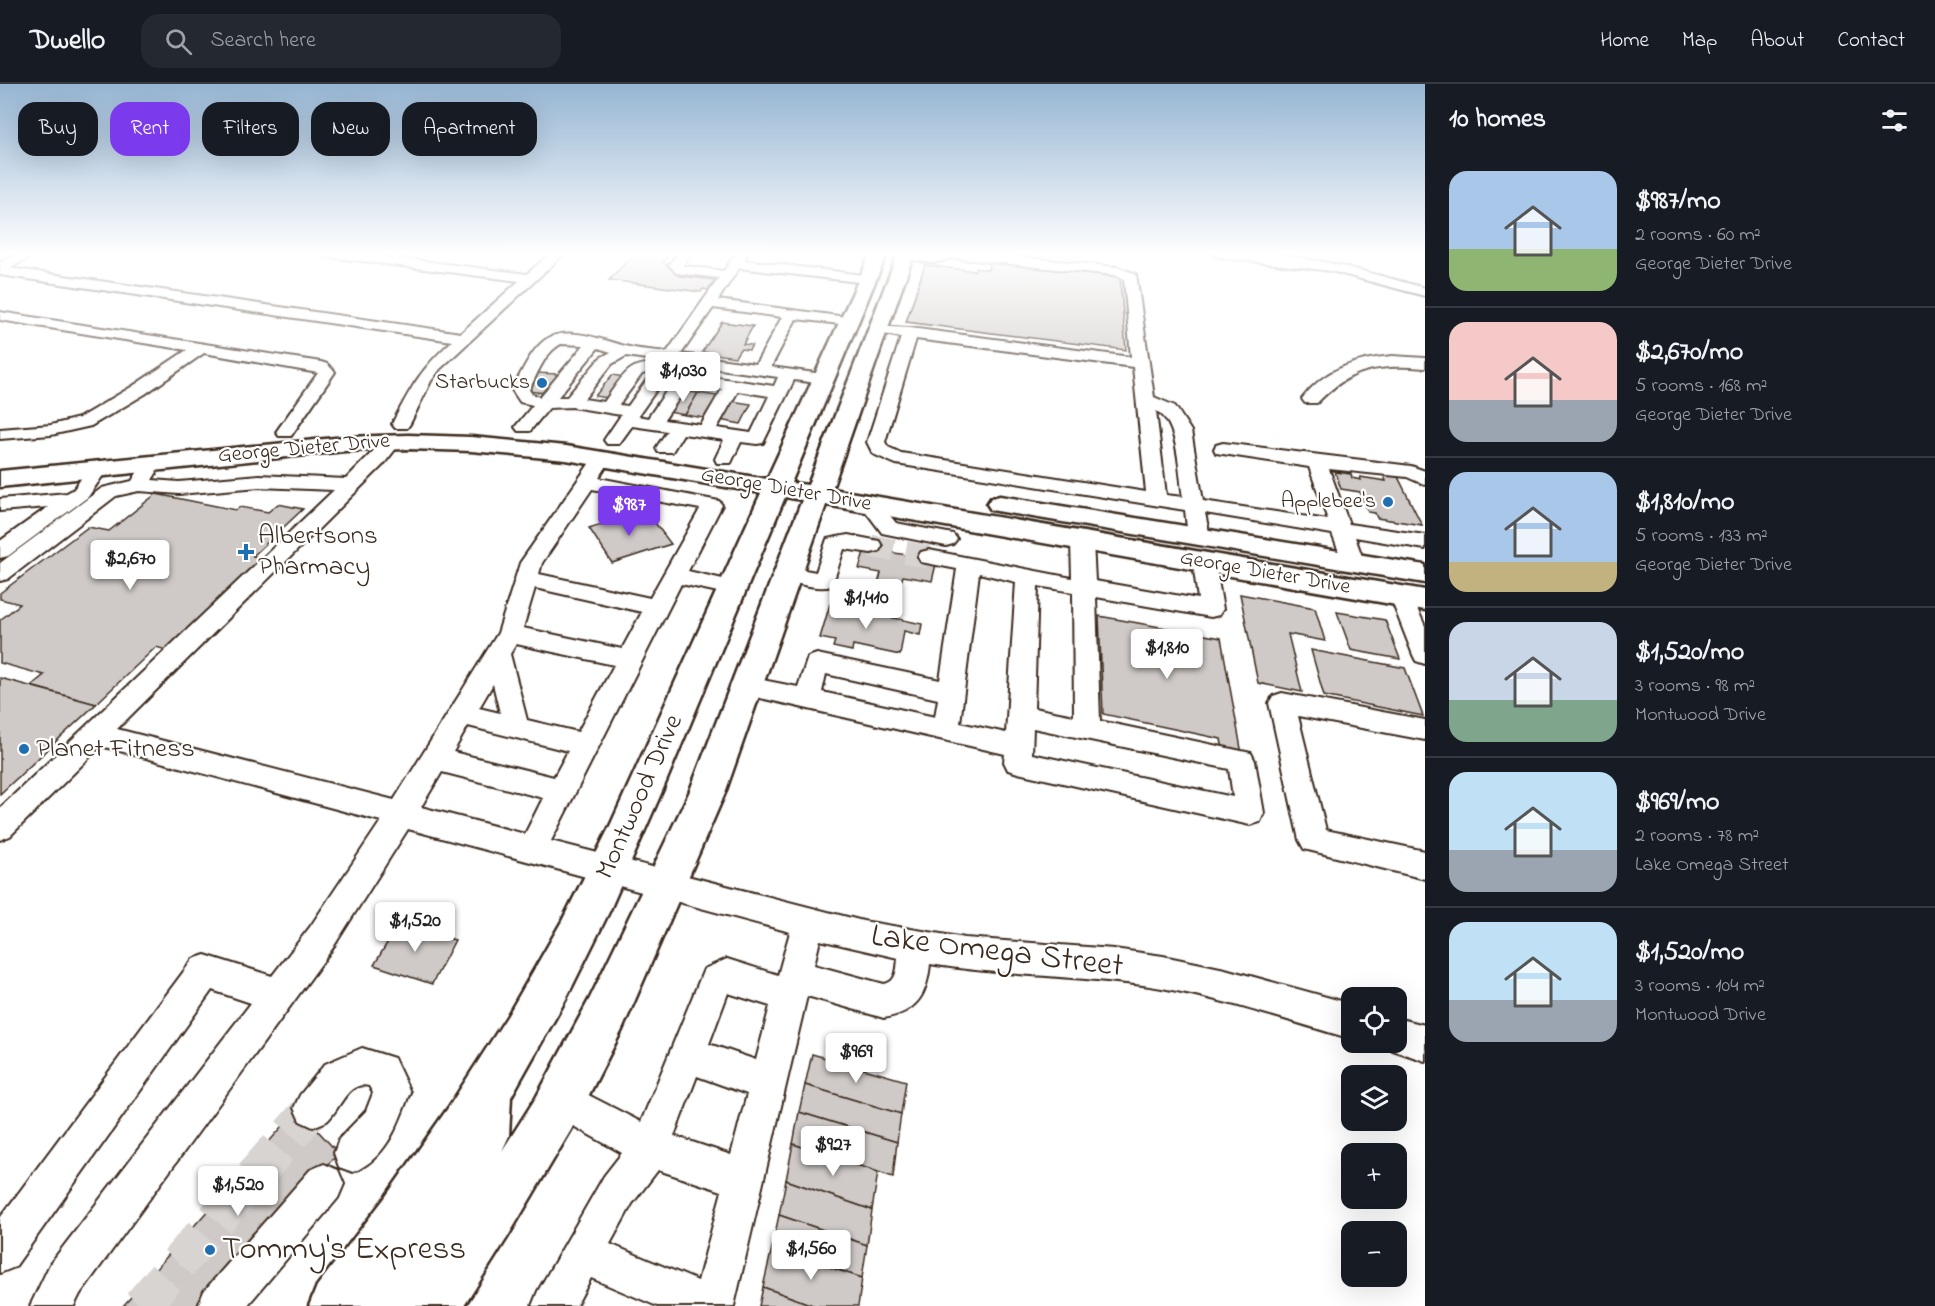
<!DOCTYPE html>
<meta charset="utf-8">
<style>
body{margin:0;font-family:"Indie Flower",sans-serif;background:#242831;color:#f1f3f6;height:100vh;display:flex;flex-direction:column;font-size:22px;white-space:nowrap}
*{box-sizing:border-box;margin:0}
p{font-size:20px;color:#9ea1a6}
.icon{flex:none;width:33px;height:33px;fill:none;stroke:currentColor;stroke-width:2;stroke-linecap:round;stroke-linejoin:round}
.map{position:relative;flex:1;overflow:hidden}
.side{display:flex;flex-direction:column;background:#171b24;width:510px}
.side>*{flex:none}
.hud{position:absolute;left:18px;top:18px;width:570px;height:54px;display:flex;gap:12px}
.tools{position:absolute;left:1341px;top:903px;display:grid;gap:12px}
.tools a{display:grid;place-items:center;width:66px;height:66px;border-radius:12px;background:#171b24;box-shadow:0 6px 24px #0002;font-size:30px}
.price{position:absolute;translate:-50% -51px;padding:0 14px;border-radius:6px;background:#fff;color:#222;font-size:20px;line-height:39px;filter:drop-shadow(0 2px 3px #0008)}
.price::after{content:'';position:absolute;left:50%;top:36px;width:18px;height:14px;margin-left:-9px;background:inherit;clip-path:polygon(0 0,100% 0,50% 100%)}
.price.active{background:#7c3aed;color:#fff}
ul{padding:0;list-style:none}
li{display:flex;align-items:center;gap:18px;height:150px;padding:0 24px}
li+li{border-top:2px solid #363941}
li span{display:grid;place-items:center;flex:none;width:168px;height:120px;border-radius:18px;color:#555}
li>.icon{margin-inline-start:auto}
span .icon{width:72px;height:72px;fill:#fffc;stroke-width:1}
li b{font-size:26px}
h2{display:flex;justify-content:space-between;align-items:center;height:72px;padding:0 24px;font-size:26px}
.chip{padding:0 21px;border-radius:18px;background:#171b24;box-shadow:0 6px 24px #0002;font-size:21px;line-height:54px}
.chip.active{background:#7c3aed;color:#fff}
header{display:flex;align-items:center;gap:36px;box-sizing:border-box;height:84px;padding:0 30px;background:#171b24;border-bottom:2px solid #363941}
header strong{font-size:28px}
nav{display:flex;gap:33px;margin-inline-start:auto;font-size:21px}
.search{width:420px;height:54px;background:#242831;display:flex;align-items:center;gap:15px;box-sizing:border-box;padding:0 21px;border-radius:18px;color:#9ea1a6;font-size:22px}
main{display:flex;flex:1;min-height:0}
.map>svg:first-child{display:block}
</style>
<header>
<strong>Dwello</strong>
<div class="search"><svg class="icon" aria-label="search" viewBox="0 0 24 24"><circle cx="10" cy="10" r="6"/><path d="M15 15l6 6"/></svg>Search here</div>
<nav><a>Home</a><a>Map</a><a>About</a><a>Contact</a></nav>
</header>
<main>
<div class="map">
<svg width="1425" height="1222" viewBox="0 0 1425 1222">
<rect width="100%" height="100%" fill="#fff"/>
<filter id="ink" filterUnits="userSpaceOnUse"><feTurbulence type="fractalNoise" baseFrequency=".0167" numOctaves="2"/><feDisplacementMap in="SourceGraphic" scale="12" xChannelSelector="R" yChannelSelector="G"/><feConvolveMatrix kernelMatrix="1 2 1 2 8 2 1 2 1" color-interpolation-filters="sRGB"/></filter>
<g filter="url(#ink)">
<g fill="#cfcac7" stroke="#3b2a1e" stroke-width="1.5">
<path d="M635,169H671L663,178L679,192L715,196L708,206L703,205L701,208L609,196Z"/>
<path d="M990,178L1120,193L1126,266L906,238L925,181L975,187L976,184L988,186Z"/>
<path d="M722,238L753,242L743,260L752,261L749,266L740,265L735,273L702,268Z"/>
<path d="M536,289L557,290L548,309L526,307Z"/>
<path d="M612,291L625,293L608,314L595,312Z"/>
<path d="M681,307L698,309L685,331L668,328Z"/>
<path d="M698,309L717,312L704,334L685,331Z"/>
<path d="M731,317L751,320L741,340L719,336Z"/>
<path d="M1335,388L1351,390L1352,394L1361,396L1360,393L1386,397L1383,389L1397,391L1422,441L1377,434L1375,429L1368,428L1360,408L1341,405Z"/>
<path d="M156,410L236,426L240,423L268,428L278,420L303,425L253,472L266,475L170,567L156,563L96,620L31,602L44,591L0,579V536L20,520L0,515V509L88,443L109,447Z"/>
<path d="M646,427L671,460L612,479L589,444Z"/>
<path d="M865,464L937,476L932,497L903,492L899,504L878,500L881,489L859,485Z"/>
<path d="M1240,510L1315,524L1325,557L1288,550L1302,608L1258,599Z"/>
<path d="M830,520L922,540L920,551L904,547L900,571L853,561L852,567L833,563L835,557L820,554Z"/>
<path d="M1337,528L1385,536L1400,575L1351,566Z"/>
<path d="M1099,532L1221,554L1242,670L1223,666L1221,655L1103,630Z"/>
<path d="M1311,566L1405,584L1423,632L1324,612Z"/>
<path d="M0,594L96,620L0,710Z"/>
<path d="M399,839L455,856L432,900L374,881Z"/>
<path d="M812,970L906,997L901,1030L805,1001Z"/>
<path d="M805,1001L901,1030L897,1058L799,1028Z"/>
<path d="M298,1025L339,1070L295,1109L198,1222H123Z"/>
<path d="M799,1028L897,1058L893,1093L793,1060Z"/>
<path d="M793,1060L878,1088L872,1126L786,1096Z"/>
<path d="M786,1096L872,1126L867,1161L779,1131Z"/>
<path d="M779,1131L867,1161L862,1194L772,1164Z"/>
<path d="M772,1164L862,1194L858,1222H815L763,1203Z"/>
<path d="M763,1203L815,1222H759Z"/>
</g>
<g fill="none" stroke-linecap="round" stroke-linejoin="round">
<path stroke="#d8d4d2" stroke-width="23" stroke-dasharray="23 12" stroke-linecap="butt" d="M871,462L929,473"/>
<path stroke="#d8d4d2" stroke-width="38" stroke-dasharray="38 19" stroke-linecap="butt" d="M141,1222L313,1024"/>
<defs>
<g id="minor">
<path d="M23,169H40L9,184L461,249L519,197L329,173L322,169H358L527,190L551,169H565L440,285L431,297L410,340L407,344H395L392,340C412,302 420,286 452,257L0,191V178Z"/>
<path d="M679,169H693L683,180L685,182L724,187L736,169H748L744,176L872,192L874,195L872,198L867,199L739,184L718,216L854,234L856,237L854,240L849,241L796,235L771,283L830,291L832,295L830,299L824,300L794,296L763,359L757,360L741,358L731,379H717L715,375L724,356L683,350L672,368H658L656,364L667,347L632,342L619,360H607L604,356L621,331L572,323L549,324L530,347H518L515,343L533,321L520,318L512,306C521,290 530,267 545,256C566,241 603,256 625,262C639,266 653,266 667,268L719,194L676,189L669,180ZM713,224L782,233L756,280L681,270ZM561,260L584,261L540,313L532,310L529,306C537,291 544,269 561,260ZM598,264L611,268L600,274L567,313H558ZM626,272L660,277L657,281C628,275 620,297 604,318L584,315L612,280ZM675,279L778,293L774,302L684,289L678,290L648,334L638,332ZM647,289L651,290L628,322L619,321L642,290ZM689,300L722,305L701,341L664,336ZM738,307L769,312L751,349L717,344Z"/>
<path d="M900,169L934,171L943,169H978L1117,183L1136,190L1154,313L1175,322L1191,347L1203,417L1328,436L1309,383L1216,369L1214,365L1216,361L1223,359L1411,382L1425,387V401L1407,393L1329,385L1349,440L1425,451V465L1355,453L1364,478L1361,483L1353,485L1345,483L1332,450L1205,429L1210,453L1206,458L1199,460L1192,458L1188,453L1185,426L896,380L873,370L867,358L901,253L872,248L869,245L872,242L910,244L1131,273L1124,195L1114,191L953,174L934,179L900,174ZM916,255L1133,283L1146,408L901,369L888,363L885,358ZM1156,327C1179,337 1179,391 1183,413L1166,411Z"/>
<path d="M1211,169C1283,163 1356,185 1425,204V212L1331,187L1218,173Z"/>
<path d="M0,228L321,278L327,280L335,288L291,352H279L276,348L318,289L204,269L145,310L91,342L51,351L0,355V345L51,341L79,334L133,302L187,266L0,236Z"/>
<path d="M1392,272L1425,274V284C1378,280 1351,283 1317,319H1305L1302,315C1324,285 1357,275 1392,272Z"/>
<path d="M392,352L398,354L401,358L383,381L117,645L394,716L498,549L520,479L596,370H610L612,374L599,394L719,417L722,421L688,487L740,499L743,504L740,509L732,511L681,500L551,757L863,837L965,854L1114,865L1163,872L1225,885L1352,920V955C1289,937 1226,916 1162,904C1085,891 1007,893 930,880C927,911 917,928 884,934L807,912L734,1222H657L591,1194L576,1222H532L538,1207L604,1092L622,1069L548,1028L543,1015L548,1002L561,997L641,1038L704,885L727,875L778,891L790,848L408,745L332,865L80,1210L74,1222H30L50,1180L251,919L212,906L15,1183L0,1189V1134L193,875L205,871L272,892L310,843L381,737L101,662L10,752L0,756V724L334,406L259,403L179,410L139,407L116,412L8,495L0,497V479L102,404L132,397L140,384H154L157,388L152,396L179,398L259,391L346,395L386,354ZM592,405L700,425L650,514L539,490L542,479ZM535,504L642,528L622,565L523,544ZM516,560L614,581L578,648L527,636L510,570ZM493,600L500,629L479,624ZM468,642L568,667L554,693L453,668ZM442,688L543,714L525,750L421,723ZM820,856L898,874C897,885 897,898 884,900L814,881ZM728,909L770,922L756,976L709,960ZM697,992L747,1010L731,1071L674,1052ZM658,1086L722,1107L698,1197L610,1160L632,1120Z"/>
<path d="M98,378L105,380L108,384L88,413L8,472L0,474V457L48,423L0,427V415L67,409L74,405L91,380Z"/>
<path d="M871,415L878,417L896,439L953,450L957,455L953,460L946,462L882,449L861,421L864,417Z"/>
<path d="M848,451L879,457L882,462L879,467L871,469L844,465L832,502C816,506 796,499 780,495L777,490L780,485L788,483L816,488L827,455Z"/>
<path d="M1082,451L1089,453L1093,458L1095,497L1198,515L1193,479L1196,474L1204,472L1212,474L1215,479L1223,525L1219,531L1211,533L1096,513L1100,637L1251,669L1255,677L1264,729L1260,738L1250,741L1018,689L1008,686L1004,678L1005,670L747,611L738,609L734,602L738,595L747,593L798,603L808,573L817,570L940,596L957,485L921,478L918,473L921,468L929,466L1072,494L1071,458L1075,453ZM979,489L1016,498L1006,649L960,639ZM1038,502L1073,508L1074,632L1034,624ZM826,590L938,615L935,633L822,608ZM1033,644L1229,685L1233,713L1032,670Z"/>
<path d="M1401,504L1409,507L1425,542V580L1416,577L1413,571L1390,512L1393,507Z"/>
<path d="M1282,609L1425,636V656L1298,632L1326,746L1425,767V795L1304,765L1299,756L1269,619L1273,612Z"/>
<path d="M1396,934L1425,941V977L1384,963L1382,958H1396Z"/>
<path d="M362,964L394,974L410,1008C398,1040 387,1074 353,1088L339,1083L334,1069L339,1055L366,1027L373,1009L369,1002C347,996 340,1026 327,1037C323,1039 317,1041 313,1043L300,1037L294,1024L300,1011L325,980Z"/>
<path d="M324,1080L338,1086L344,1100L338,1114L247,1222H198L204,1207L310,1086Z"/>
</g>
<g id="major">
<path d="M871,169H887L791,399L808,401L898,169H914L832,405L1425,506V526L826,421L725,709L622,946L571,1046L507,1154L464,1222H309L317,1202L384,1115L448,1024L508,931L562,837L610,742L761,409L566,376L471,367L408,365L345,367L0,403V387L345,353L408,351L471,353L566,362L767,395ZM785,413L802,416L689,709L590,914L537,1012L502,1067L509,1052L511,1013L566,915L609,828L663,705Z"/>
<path d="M1000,412L1425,481V499L991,426L987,420L991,414Z"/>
</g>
</defs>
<use href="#minor" stroke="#3b2a1e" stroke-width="4"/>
<use href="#major" stroke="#3b2a1e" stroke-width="5"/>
<use href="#minor" fill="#fff" fill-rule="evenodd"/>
<use href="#major" fill="#fff" fill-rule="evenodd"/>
</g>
</g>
<linearGradient id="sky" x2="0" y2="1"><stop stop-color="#96b5d3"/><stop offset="0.5" stop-color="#fff"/><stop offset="1" stop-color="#fff" stop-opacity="0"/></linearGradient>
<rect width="1425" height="340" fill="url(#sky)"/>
<g fill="#1f6fb2" stroke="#fff" stroke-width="2">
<circle cx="542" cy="299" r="6"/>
<circle cx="1388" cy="418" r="6"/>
<path d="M243 459h6v6h6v6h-6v6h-6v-6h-6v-6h6z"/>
<circle cx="24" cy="665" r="6"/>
<circle cx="210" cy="1166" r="6"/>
</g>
<g text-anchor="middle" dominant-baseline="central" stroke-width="4.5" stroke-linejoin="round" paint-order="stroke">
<g font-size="22" fill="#3b2a1e" stroke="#fff" text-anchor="end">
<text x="530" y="299">Starbucks</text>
<text x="1376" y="418">Applebee's</text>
</g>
<g font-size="22" fill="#3b2a1e" stroke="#fff">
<text transform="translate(304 365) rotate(-5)">George Dieter Drive</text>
<text transform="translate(786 406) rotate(10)">George Dieter Drive</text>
<text transform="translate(1265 489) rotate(10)">George Dieter Drive</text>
</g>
<g font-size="27" fill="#3b2a1e" stroke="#fff" text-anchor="start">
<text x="258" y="452">Albertsons<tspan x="258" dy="31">Pharmacy</tspan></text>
<text x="36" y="665">Planet Fitness</text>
</g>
<g font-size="27" fill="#3b2a1e" stroke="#fff">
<text transform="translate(640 713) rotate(-66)">Montwood Drive</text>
</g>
<g font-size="33" fill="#3b2a1e" stroke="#fff">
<text transform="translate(997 868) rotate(7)">Lake Omega Street</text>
</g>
<g font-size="33" fill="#3b2a1e" stroke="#fff" text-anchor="start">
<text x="222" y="1166">Tommy's Express</text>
</g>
</g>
</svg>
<div class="tools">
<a><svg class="icon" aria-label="locate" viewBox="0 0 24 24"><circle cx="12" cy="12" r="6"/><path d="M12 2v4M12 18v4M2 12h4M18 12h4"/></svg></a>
<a><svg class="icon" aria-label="layers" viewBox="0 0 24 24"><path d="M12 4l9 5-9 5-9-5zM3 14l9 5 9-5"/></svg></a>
<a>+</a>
<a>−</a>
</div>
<b class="price" style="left:683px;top:319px">$1,030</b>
<b class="price active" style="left:629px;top:453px">$987</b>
<b class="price" style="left:130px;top:507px">$2,670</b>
<b class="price" style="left:866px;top:546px">$1,410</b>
<b class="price" style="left:1167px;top:596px">$1,810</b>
<b class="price" style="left:415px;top:869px">$1,520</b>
<b class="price" style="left:856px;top:1000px">$969</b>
<b class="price" style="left:833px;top:1093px">$927</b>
<b class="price" style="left:238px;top:1133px">$1,520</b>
<b class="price" style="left:811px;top:1197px">$1,560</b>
<div class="hud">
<a class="chip">Buy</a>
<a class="chip active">Rent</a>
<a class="chip">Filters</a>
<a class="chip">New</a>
<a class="chip">Apartment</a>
</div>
</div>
<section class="side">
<h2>10 homes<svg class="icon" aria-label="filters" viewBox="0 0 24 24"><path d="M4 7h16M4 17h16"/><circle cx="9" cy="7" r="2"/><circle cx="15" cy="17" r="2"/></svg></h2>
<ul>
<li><span style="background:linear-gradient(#a9c7e8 65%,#8fb573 0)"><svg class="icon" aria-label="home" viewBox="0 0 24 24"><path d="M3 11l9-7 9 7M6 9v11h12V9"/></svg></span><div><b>$987/mo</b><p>2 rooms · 60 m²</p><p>George Dieter Drive</p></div></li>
<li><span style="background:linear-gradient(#f6c9c9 65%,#9aa5b1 0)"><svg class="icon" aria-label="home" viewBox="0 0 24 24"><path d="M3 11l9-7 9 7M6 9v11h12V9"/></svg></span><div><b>$2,670/mo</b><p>5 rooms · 168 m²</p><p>George Dieter Drive</p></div></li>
<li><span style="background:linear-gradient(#a9c7e8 75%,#c2b280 0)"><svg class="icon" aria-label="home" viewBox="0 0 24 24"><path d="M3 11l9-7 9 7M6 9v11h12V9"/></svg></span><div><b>$1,810/mo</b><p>5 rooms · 133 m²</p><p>George Dieter Drive</p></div></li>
<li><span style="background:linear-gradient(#c9d6e8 65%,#7fa58c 0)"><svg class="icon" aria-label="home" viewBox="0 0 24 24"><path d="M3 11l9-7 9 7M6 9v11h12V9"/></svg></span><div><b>$1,520/mo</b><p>3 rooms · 98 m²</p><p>Montwood Drive</p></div></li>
<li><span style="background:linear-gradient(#bfe0f5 65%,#9aa5b1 0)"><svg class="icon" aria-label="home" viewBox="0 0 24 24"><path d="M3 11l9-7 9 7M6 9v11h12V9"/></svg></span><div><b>$969/mo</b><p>2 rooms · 78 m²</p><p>Lake Omega Street</p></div></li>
<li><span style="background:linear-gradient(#bfe0f5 65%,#9aa5b1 0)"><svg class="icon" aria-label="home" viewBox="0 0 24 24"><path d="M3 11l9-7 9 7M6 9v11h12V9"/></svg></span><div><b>$1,520/mo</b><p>3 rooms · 104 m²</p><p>Montwood Drive</p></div></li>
</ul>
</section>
</main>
